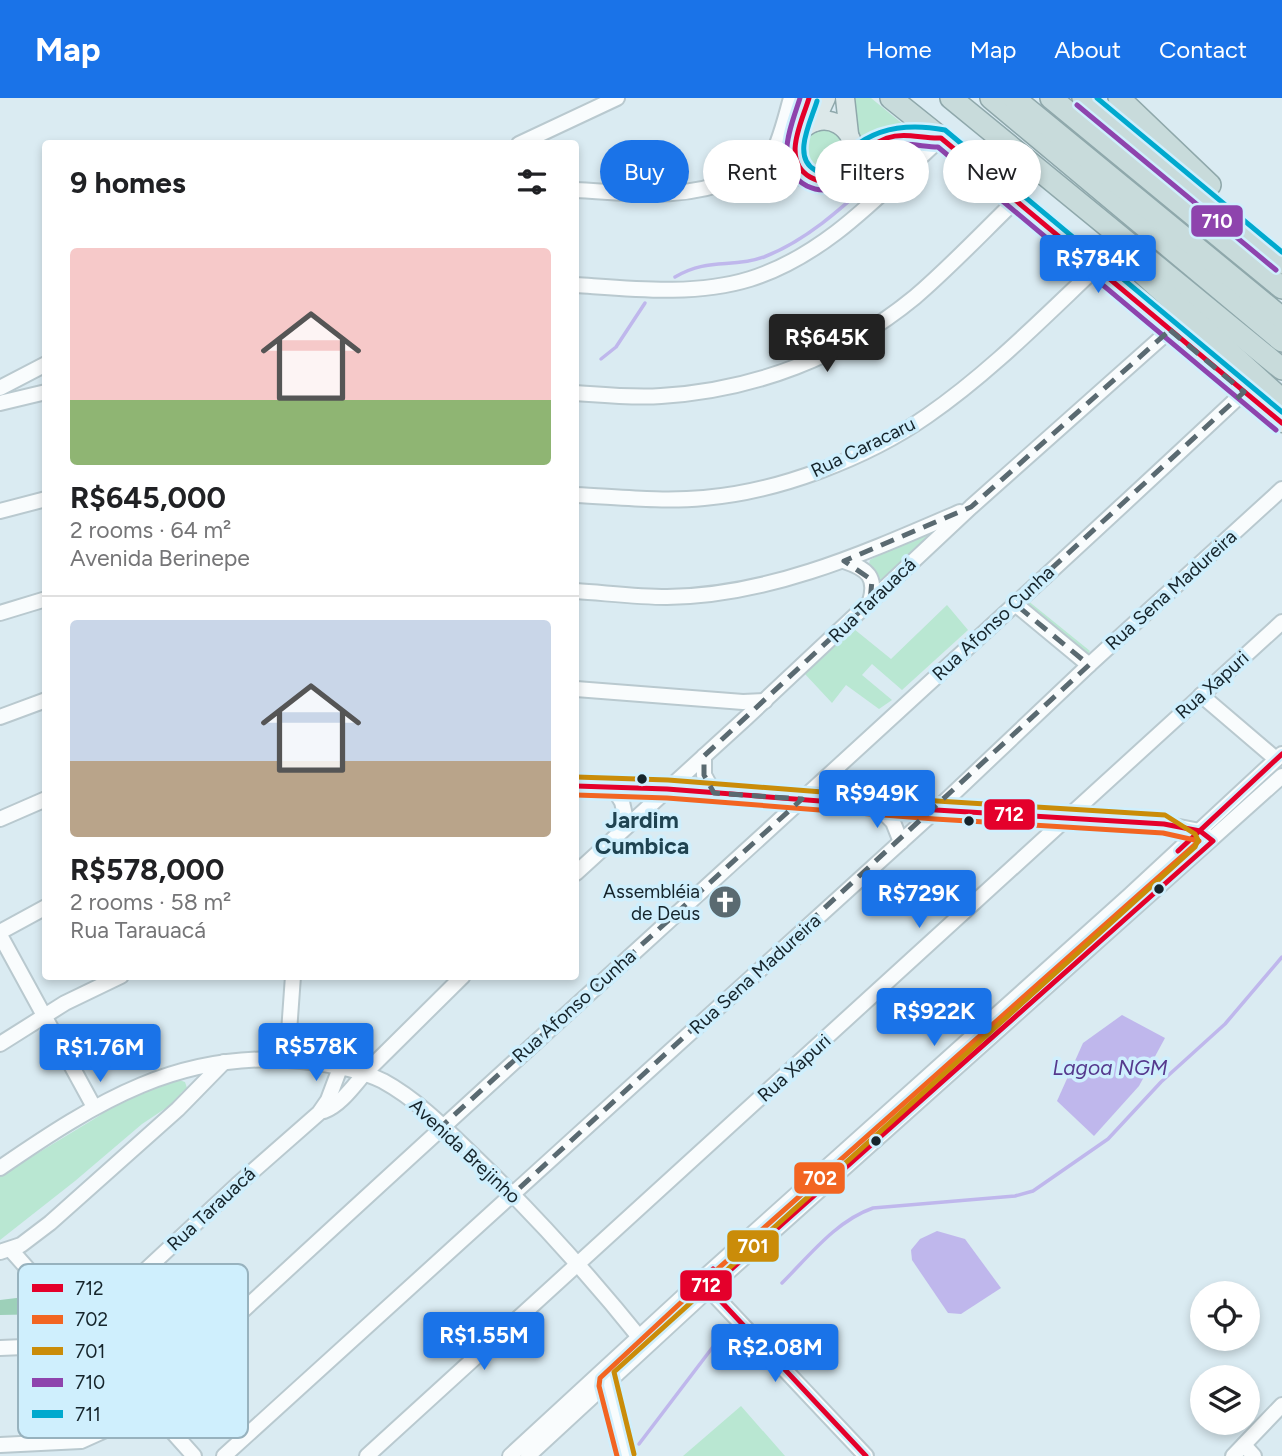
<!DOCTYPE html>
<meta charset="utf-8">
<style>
body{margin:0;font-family:Figtree,sans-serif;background:#f6f6f6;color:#202124;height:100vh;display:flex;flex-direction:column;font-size:26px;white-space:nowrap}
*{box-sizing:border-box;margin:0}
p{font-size:23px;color:#757577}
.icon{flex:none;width:38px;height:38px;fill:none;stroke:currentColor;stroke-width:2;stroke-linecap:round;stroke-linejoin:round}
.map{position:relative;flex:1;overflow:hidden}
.drawer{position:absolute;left:42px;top:42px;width:537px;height:840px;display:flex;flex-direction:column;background:#fff;border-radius:7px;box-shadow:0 4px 10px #0003}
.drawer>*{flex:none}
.banner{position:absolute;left:600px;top:42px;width:576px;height:63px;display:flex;gap:14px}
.fabs{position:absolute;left:1190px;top:1183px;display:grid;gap:14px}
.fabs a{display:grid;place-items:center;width:70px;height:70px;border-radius:50%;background:#fff;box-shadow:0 4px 10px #0003;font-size:35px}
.price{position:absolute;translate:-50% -60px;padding:0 16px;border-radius:7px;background:#1a73e8;color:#fff;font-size:23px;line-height:46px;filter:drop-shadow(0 2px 4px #0008)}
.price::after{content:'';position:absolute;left:50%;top:42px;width:21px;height:16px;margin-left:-10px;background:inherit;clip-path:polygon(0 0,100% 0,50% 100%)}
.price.current{background:#222;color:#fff}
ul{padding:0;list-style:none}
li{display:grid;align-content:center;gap:14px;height:371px;padding:0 28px}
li+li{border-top:2px solid #e0e0e0}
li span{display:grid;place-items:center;height:217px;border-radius:7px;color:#555}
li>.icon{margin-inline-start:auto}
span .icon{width:126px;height:126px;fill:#fffc;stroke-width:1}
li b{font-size:30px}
h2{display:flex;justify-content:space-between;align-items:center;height:84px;padding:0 28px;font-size:30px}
.tag{padding:0 24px;border-radius:32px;background:#fff;box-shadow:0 4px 10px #0003;font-size:24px;line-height:63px}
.tag.current{background:#1a73e8;color:#fff}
header{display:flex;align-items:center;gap:42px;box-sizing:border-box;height:98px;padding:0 35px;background:#1a73e8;color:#fff}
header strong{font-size:33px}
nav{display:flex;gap:38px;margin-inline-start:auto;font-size:24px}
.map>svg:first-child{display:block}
</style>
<header>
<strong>Map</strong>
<nav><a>Home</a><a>Map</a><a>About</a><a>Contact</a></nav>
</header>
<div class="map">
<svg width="1282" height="1358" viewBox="0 0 1282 1358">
<rect width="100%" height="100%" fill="#daebf2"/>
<g fill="#b9e7d2">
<path d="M851,0H871L904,27L903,31L863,44L856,31Z"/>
<circle cx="824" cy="52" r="22"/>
<path d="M928,431L933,434V437L880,484C873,481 867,470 870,462Z"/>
<path d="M1027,502L1090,553L1084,562L1021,508Z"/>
<path d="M947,507L968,532L902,592L872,566L862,577L892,602L879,611L846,587L832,605L805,576L854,531L891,561Z"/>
<path d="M176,981L185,984L187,990L181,995L178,1002L142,1026L75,1083L0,1142V1078L99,1018L122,1000Z"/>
<path d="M741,1308L785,1358H683Z"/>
</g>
<path fill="#9dd0b9" d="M33,1198L50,1216L0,1217V1202Z"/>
<g fill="#bfb7ec">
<path d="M1122,917L1165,940L1139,988L1094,1038L1057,1003L1083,945Z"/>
<path d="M937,1133L965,1141L1001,1190L961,1216L948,1215L912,1162L911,1152L920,1141Z"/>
</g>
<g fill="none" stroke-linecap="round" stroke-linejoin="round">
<g stroke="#bfb7ec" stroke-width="3.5">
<path d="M675,179C709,159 731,171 764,159C815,139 855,97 895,62"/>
<path d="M601,261L616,249L645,205"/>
<path d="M782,1185C810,1157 836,1123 873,1110L1015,1098L1033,1093L1108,1041L1161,984L1225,926L1282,859"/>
<path d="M639,1346L725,1233"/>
</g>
<defs>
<g id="minor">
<path d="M519,46L617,0"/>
<path d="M576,92C632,95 684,103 737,80C746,77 759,72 766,66C778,54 786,17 791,0"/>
<path d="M576,187C633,191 695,198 750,181C827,157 883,93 941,40"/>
<path d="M0,290L46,266"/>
<path d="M576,295C604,297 633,300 661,298C755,292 842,259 915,199C950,169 982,135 1015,103"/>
<path d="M0,305L46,294"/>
<path d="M576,397C618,399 661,404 704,400C778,394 867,360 927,318C988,276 1042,221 1096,170"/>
<path d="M0,413L46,401"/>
<path d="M844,463C868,471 877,479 870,504"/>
<path d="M576,493C606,495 637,499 667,499C770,498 867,454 960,414"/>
<path d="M1014,505L1089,567"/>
<path d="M0,515L46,501"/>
<path d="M576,591L743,604L765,603"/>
<path d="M1201,597L1276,661"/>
<path d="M0,619L46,602"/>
<path d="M704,658V677L714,695"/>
<path d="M576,688L667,691L936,712L1164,726L1200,733L1205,736"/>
<path d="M614,691L622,704L627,726"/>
<path d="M876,707L893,724L901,744"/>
<path d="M0,721L46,701"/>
<path d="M576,775L747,619L971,409L1170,232"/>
<path d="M0,834L46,809"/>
<path d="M0,837L94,1009"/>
<path d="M0,946L65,905L121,878"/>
<path d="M287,962L293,878"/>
<path d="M324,1013C340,1007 353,989 364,976L463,878"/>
<path d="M0,1070C96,1004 180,951 301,963C328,966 359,971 383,983C418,1002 448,1033 477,1061C537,1119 591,1179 644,1245"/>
<path d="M11,1152L57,1204L76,1220"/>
<path d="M0,1154L21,1147L50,1125L178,1011L224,964"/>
<path d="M704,1186L866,1358"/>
<circle cx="76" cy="1235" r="15"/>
<path d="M90,1231L105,1210L237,1087L319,1015L328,1002L340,970"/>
<path d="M91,1235L102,1255L194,1358"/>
<path d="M0,1250L48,1248L72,1250"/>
<path d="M606,1278L626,1358"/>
<path d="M0,1347L81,1343L112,1329L144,1304C509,965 881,634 1244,294"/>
<path d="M1244,1347L1254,1358"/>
<path d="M224,1358L936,712L1089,567L1282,391"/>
<path d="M367,1358L1282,524"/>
<path d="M510,1358L701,1182L1129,798L1282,656"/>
<path d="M528,1358L709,1191L1282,678"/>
<path d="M1233,1358L1282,1307"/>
</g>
<g id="major">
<path d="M809,0C803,24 778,66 813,81C823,85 834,83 843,76C848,73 849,68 852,64C859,54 877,44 888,40C906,33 922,42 941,40L1282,325"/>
<path d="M845,0L849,36"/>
<path d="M815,24L826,0"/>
<path d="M801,33C825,9 859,30 853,62"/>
<path d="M766,65L790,72L805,80"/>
</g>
<g id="highway">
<path d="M891,0L941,40"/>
<path d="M951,0L1282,271"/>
<path d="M991,0L1282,243"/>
<path d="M1014,0L1282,220"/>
<path d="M1051,0L1282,190"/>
<path d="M1083,0L1282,165"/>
<path d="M1119,0L1210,87"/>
<path d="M1109,145L1282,302"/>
</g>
</defs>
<use href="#minor" stroke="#b9c9cf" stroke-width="18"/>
<use href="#major" stroke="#8fa8ab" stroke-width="21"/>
<use href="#highway" stroke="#8fa8ab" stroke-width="24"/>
<use href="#minor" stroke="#f9fcfd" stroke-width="14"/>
<use href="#major" stroke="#dce8e9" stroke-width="18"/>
<use href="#highway" stroke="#c8dbdb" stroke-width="21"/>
<defs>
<g id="bus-1">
<path d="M809,0C802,24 781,62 810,79C820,85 832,84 841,77C848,73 850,66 855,61C863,52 875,45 887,40C905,34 923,41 941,40L1282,325"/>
<path d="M576,688L667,691L936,712L1164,726L1200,733L1213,743L709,1191"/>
<path d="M1178,753L1282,656"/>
<path d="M713,1171L701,1182L866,1358"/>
</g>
<path id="bus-2" d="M576,697L667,700L935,721L1163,735L1199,743L703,1184L600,1280L599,1288L617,1358"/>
<path id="bus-3" d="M576,679L668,682L937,703L1165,717L1195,736L1198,742L1195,749L614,1274L634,1356"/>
<g id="bus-4">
<path d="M800,0C791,29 772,69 807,88C819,94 833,93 844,86C853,81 855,73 862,66C869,58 880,53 889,49C905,43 922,49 938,49L1276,332"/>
<path d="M1077,7L1276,172"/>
</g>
<g id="bus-5">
<path d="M1097,0L1282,154"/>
<path d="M817,3C812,21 791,59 815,72C820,75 825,75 831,73C842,69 845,57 853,50C880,27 913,26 945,32L1282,314"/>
</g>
</defs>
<use href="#bus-1" stroke="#cfeffd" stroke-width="10"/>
<use href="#bus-2" stroke="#cfeffd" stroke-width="10"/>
<use href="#bus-3" stroke="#cfeffd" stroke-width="10"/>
<use href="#bus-4" stroke="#cfeffd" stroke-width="10"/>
<use href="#bus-5" stroke="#cfeffd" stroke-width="10"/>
<use href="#bus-1" stroke="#e4002b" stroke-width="5"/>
<use href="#bus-2" stroke="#f26522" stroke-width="5"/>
<use href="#bus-3" stroke="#ca8c09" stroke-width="5"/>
<use href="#bus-4" stroke="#8e44ad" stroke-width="5"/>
<use href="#bus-5" stroke="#00a9ce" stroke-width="5"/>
</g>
<path fill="none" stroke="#5a6a71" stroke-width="5" stroke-dasharray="14 9" stroke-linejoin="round" d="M1170,232L1244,294L1014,505L1089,567L513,1096L442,1028L802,701L714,695L704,677V658L870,504L872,482L844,463L971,409Z"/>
<defs>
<symbol id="church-disc" viewBox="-11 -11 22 22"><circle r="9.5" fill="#5a6a71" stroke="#cfeffd"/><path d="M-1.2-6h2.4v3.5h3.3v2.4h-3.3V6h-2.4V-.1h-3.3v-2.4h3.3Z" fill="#fff"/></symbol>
</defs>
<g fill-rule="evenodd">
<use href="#church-disc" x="706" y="785" width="38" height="38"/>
</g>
<g fill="#15242b" stroke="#cfeffd" stroke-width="2.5">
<circle cx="642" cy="681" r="6"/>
<circle cx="969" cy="723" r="6"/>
<circle cx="1159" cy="791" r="6"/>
<circle cx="876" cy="1043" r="6"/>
</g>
<g text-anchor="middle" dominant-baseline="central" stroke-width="7" stroke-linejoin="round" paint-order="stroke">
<g font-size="19" fill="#15242b" stroke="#cfeffd">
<text transform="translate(863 349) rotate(-26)">Rua Caracaru</text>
<text transform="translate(1171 492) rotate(-42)">Rua Sena Madureira</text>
<text transform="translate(872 502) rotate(-44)">Rua Tarauacá</text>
<text transform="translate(993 525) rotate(-43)">Rua Afonso Cunha</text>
<text transform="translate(1212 587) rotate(-42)">Rua Xapuri</text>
<text transform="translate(755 876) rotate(-42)">Rua Sena Madureira</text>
<text transform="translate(574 908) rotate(-42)">Rua Afonso Cunha</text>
<text transform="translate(794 970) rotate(-42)">Rua Xapuri</text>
<text transform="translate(465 1053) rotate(43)">Avenida Brejinho</text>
<text transform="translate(211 1111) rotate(-43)">Rua Tarauacá</text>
</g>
<g font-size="19" fill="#15242b" stroke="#cfeffd" text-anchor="end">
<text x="700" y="793">Assembléia<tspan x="700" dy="22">de Deus</tspan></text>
</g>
<g font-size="21" font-style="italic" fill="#55398d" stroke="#cfeffd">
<text x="1110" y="969">Lagoa NGM</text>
</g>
<g font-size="23" font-weight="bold" fill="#1f4351" stroke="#cfeffd">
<text x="642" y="722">Jardim<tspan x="642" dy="26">Cumbica</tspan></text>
</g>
</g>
<rect x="18" y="1166" width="230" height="174" rx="10" fill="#cfeffd" stroke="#97b2be" stroke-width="2"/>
<rect x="32" y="1186" width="31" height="8" fill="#e4002b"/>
<rect x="32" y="1217" width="31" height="9" fill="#f26522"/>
<rect x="32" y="1249" width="31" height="8" fill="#ca8c09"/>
<rect x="32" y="1280" width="31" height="9" fill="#8e44ad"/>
<rect x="32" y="1312" width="31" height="8" fill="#00a9ce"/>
<g font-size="19" fill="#15242b">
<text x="75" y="1197">712</text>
<text x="75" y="1228">702</text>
<text x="75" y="1260">701</text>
<text x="75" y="1291">710</text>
<text x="75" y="1323">711</text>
</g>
<g stroke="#cfeffd" stroke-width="2.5">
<rect x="1190" y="106" width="54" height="34" rx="7" fill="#8e44ad"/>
<rect x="983" y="700" width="53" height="33" rx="7" fill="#e4002b"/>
<rect x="793" y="1063" width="53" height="34" rx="7" fill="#f26522"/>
<rect x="726" y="1131" width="54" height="34" rx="7" fill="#ca8c09"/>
<rect x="679" y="1171" width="54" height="33" rx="7" fill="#e4002b"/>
</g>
<g font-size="19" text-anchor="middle" font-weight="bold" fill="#fff">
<text x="1217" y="130">710</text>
<text x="1009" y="723">712</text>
<text x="820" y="1087">702</text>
<text x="753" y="1155">701</text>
<text x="706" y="1194">712</text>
</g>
</svg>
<div class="fabs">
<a><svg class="icon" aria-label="locate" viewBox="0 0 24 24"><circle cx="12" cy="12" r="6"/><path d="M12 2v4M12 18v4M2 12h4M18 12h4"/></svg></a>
<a><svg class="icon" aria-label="layers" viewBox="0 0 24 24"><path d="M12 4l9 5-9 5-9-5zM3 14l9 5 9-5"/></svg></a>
</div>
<b class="price" style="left:1098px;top:197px">R$784K</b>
<b class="price current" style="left:827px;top:276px">R$645K</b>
<b class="price" style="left:877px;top:732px">R$949K</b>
<b class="price" style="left:919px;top:832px">R$729K</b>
<b class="price" style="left:934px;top:950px">R$922K</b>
<b class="price" style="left:316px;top:985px">R$578K</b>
<b class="price" style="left:100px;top:986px">R$1.76M</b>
<b class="price" style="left:484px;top:1274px">R$1.55M</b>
<b class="price" style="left:775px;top:1286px">R$2.08M</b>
<div class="banner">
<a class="tag current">Buy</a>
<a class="tag">Rent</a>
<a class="tag">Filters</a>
<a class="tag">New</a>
</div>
<section class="drawer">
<h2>9 homes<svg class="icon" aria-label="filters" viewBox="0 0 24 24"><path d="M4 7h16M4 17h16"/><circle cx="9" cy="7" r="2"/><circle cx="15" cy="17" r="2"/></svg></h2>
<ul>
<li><span style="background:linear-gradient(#f6c9c9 70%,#8fb573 0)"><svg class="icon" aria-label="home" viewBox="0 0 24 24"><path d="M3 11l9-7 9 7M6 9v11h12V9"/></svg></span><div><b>R$645,000</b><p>2 rooms · 64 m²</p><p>Avenida Berinepe</p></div></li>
<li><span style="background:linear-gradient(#c9d6e8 65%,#b9a48a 0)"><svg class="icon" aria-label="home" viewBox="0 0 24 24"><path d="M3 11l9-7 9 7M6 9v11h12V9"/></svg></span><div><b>R$578,000</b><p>2 rooms · 58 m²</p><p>Rua Tarauacá</p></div></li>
</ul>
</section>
</div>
